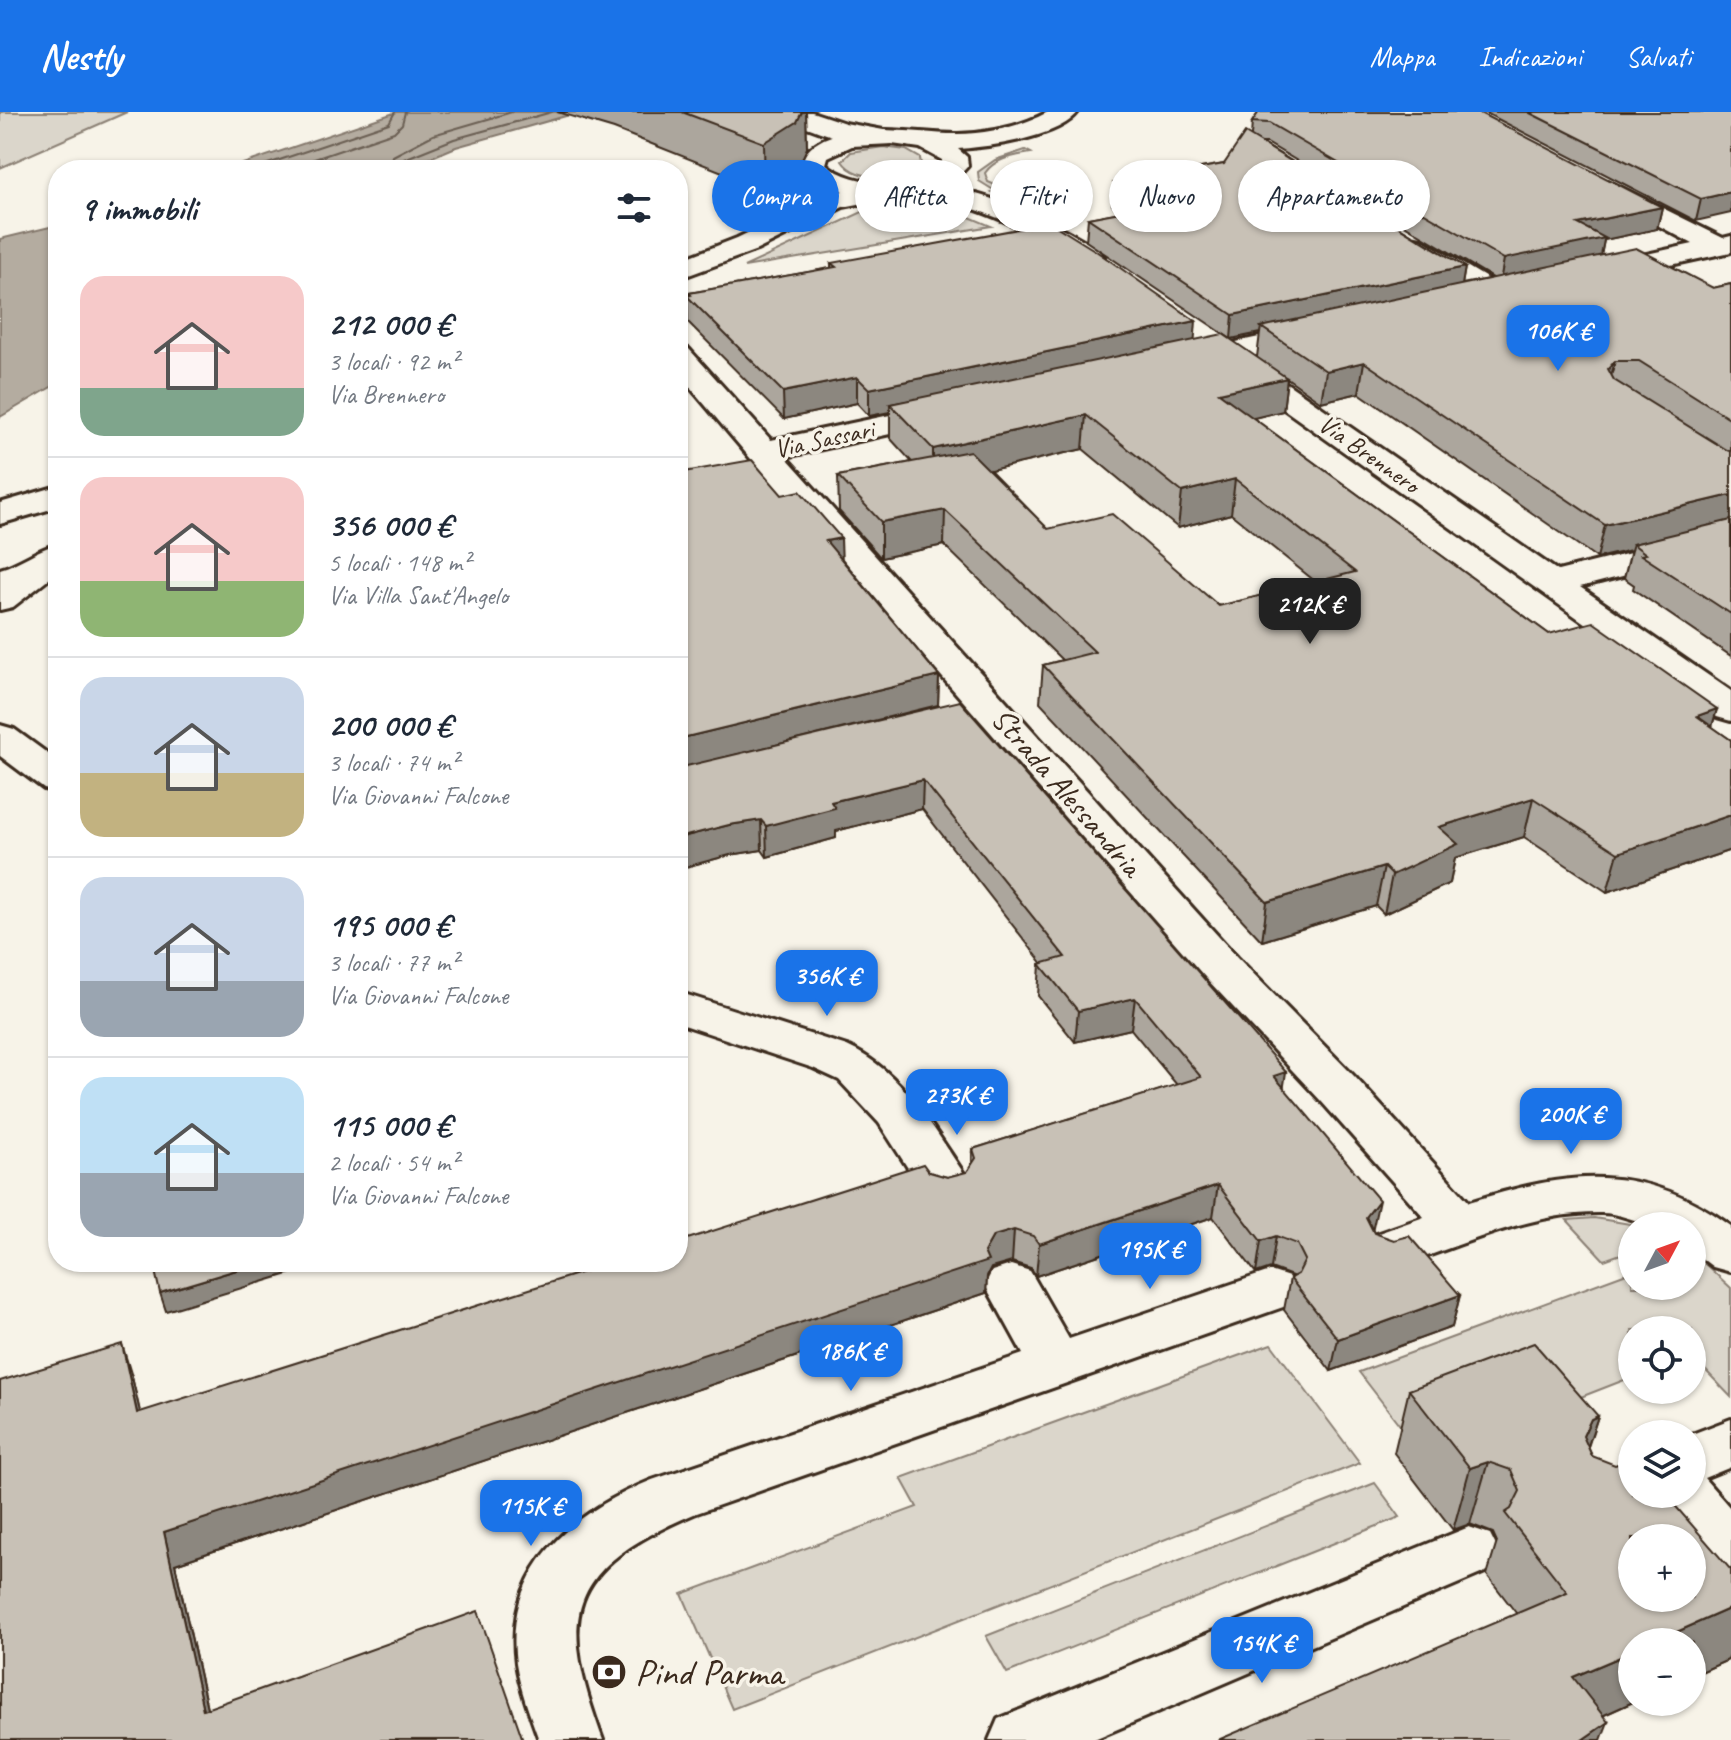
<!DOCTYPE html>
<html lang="it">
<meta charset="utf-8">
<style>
body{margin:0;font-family:Caveat,sans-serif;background:#f2f2f3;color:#1f2937;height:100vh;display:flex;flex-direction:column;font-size:30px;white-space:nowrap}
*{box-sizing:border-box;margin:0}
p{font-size:26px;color:#747a83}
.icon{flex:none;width:44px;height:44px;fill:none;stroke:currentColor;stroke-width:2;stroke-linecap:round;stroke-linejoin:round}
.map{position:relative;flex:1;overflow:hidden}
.sheet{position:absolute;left:48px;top:48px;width:640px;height:1112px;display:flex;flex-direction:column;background:#fff;border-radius:32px;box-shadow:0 2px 6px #0004}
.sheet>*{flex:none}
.guide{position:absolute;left:712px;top:48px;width:760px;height:72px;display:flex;gap:16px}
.needle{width:52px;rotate:49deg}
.buttons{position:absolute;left:1618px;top:1100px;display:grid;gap:16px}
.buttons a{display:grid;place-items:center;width:88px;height:88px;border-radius:50%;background:#fff;box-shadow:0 2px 6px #0004;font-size:40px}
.price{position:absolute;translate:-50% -68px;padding:0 18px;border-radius:16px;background:#1a73e8;color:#fff;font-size:26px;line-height:52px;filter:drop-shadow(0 2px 4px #0008)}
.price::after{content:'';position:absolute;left:50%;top:48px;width:24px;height:18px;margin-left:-12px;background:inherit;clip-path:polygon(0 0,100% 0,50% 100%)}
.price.selected{background:#222;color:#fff}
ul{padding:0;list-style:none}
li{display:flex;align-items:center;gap:24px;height:200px;padding:0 32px}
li+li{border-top:2px solid #e0e1e3}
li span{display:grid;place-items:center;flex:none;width:224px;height:160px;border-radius:24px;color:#555}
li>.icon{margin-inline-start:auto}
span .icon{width:96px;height:96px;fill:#fffc;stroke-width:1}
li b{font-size:34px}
h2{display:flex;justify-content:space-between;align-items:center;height:96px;padding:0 32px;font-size:34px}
.tag{padding:0 28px;border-radius:36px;background:#fff;box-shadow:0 2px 6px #0004;font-size:28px;line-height:72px}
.tag.selected{background:#1a73e8;color:#fff}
header{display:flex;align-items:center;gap:48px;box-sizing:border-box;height:112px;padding:0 40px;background:#1a73e8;color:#fff}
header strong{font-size:38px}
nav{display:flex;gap:44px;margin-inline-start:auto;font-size:28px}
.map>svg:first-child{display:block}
</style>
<header>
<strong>Nestly</strong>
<nav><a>Mappa</a><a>Indicazioni</a><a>Salvati</a></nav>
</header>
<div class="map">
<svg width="1731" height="1628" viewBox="0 0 1731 1628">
<rect width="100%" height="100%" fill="#f7f3e8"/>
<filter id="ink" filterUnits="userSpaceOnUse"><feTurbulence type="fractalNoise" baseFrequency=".0125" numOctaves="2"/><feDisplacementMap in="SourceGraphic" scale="16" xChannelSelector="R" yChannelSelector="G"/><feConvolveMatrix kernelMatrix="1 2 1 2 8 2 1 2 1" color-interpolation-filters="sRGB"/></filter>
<g filter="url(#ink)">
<g fill="#dbd6cb" stroke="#8b8074" stroke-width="2">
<path d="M0,0H127L0,56Z"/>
<path d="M883,35L906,38L920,46L921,52C903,68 856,71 842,49L851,40Z"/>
<path d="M1025,38L1031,41C1014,44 995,46 985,61L988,70L1019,83H1072L1020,93L992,80L995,79L979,69L978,60L995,48Z"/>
<path d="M888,88L941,93L991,114L744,155Z"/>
<path d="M1594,1106L1642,1114H1632V1138L1604,1148L1567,1108Z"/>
<path d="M1692,1140L1731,1176V1285L1692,1244V1218H1632V1265L1527,1306L1415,1333L1359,1260L1632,1159V1174H1692Z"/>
<path d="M1271,1232L1360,1351L732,1597L682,1482L917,1395L901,1366Z"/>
<path d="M1375,1371L1400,1405L1007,1561L986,1524Z"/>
</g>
<g fill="#b4aca0" stroke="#84786c" stroke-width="2">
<path d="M397,0H580L456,35L401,58H225Z"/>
<path d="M58,113V271L0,305V127Z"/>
</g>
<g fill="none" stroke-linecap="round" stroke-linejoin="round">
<g stroke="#6b5e52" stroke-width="2">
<path d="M250,58L389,11L395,0"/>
<path d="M282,58L394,20L402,12L405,0"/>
<path d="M389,58L393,44L433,23L512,0"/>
<path d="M399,58L404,47L454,27L552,0"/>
</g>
<defs>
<g id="minor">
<path d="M777,0H812L845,11L889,19L892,24L889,29C855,38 812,16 781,5Z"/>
<path d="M903,67C961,75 1017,91 1069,120C1081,127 1096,134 1104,145L1100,151C1076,157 1053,132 1032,122C1006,109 979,97 950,90C931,86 912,85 894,80L890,75L894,70Z"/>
<path d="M1608,69L1723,126L1731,124V140L1601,168L1591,166L1587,160L1591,154L1693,132L1599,82L1595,77L1599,72Z"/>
<path d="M1411,125L1421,127L1505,177L1509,183L1505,189L1495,192L1485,189L1401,139L1397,133L1401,127Z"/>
<path d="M1319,212L1329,215L1334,221L1329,227L1249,245L1558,459L1731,416V436L1580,475L1731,579V609L1717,605L1226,256L1222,250L1187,258L1176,255L1172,249L1176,243Z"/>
<path d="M678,234L689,237L771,328L947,291L958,293L963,300L958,307L786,345L1237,845L1355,965L1469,1090C1569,1059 1641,1049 1731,1114V1160L1713,1155L1692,1139V1114C1679,1114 1661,1117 1649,1113C1633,1108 1618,1101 1601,1101C1526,1100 1459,1136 1388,1157L1370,1152L1362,1138L1370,1124L1424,1105L1321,989L1205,865L751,347L678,261Z"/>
<path d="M47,440L58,443V460L13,495L0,498V470L35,444Z"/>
<path d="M0,613L14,617L58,649V680L44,677L0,644Z"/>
<path d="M678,880L847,934C902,959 932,1014 965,1063L972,1076L965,1089L947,1094L929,1089L879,1011L839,968L813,956L678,911Z"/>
<path d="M1011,1153L1030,1159L1069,1227L1270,1159L1289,1165L1296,1179L1289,1193L694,1402C565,1457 557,1503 603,1628H539C530,1603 520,1577 516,1551C503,1455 574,1400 652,1368L1023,1242L985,1173L992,1159Z"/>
<path d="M1731,1307V1355L1704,1366L1731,1397V1463L1710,1456L1692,1435V1426H1685L1662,1399L1653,1382H1692V1322Z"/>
<path d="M1469,1415L1490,1422L1499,1440L1490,1458L1092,1628H989L998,1607Z"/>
</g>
<g id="secondary">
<path d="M1048,0H1078C1059,26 988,35 958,37L967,45L968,54L953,70L936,77L843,95L757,138L678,167V149L737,126L825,83L843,79L815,69L800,54C815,0 917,23 958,22C989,21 1020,15 1048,0ZM892,32L920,36L942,48V52C914,76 854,76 826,52L828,45L852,34Z"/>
<path d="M58,374V395L0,412V391Z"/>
<path d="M58,432V458L47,465L0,479V457C21,451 37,437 58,432Z"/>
</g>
</defs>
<use href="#minor" stroke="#3b2a1e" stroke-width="6"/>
<use href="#secondary" stroke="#3b2a1e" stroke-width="6"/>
<use href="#minor" fill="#f7f3e8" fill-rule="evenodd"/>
<use href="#secondary" fill="#f7f3e8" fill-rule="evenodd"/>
</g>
<g fill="#aca69d" stroke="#3b2a1e" stroke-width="2" fill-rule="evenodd">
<path d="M557,0H806L807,36L798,56L765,77L614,17Z"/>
<path d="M1259,0L1662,95L1657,117L1604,128L1601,143L1713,176L1731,172V544L1633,477L1634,473L1624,466L1631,438L1597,446L1359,281L1321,290L1287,266L1283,299L1253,306L1549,522L1717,597L1712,615L1731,628V738L1607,780L1524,725L1455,746L1450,771L1384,802L1376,794L1262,829L1040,590L1043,553L1062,548L944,433L881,446L839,399L838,364L912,350L890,326V300L869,304L857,291L784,307L688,210L687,184H689V181L831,156V151L1194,228L1257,245L1260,221L1231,227L1086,129L1088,106L1121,100L1112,93L1114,71L1224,52L1251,24L1252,10ZM1262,31H1267L1493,166L1462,172L1465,155ZM1083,337L1178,416L1231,402L1316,470L1219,494L1048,417L990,358Z"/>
<path d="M1484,0H1731L1696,109Z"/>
<path d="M678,328L685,360L782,383L842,447L939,564L938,593L1283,975L1374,1121L1460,1183L1452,1215L1331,1259L1284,1198L1290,1166L1292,1165V1164L1271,1156L1256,1161L1213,1105L1036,1164L1031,1156L1012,1150L991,1156L987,1164L986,1181L175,1452L207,1596L523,1628H0L132,1265L140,1301L929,1060L947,1065L967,1060L972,1052L973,1037L1177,973L1131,917L1075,930L1038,884L1040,852H1043L922,697L836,719V726L767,745L762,738L730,743L678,757Z"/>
<path d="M1409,1278L1598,1304L1588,1335L1592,1344L1731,1458V1542L1728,1548L1692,1564V1530L1632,1590H1633L1602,1604L1516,1501L1487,1463L1497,1430L1493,1421L1470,1412L1453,1418L1394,1341Z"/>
</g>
<g fill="#8c877f" stroke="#3b2a1e" stroke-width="2">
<path d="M802,0H806L807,36L798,56L765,77L764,31Z"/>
<path d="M1731,80V101L1696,109L1701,87Z"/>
<path d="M1662,95L1657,117L1604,128L1600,149L1500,170L1504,147L1578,112Z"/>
<path d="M1465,155L1461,179L1261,215L1260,221L1231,227L1233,203Z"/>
<path d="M1196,209L1194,235L890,292V300L869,304V277Z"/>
<path d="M1615,249L1607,280L1608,257Z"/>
<path d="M1364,250L1359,281L1321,290L1326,259Z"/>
<path d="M857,265V291L784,307L783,280Z"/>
<path d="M1287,266L1283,299L1216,315L1219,281Z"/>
<path d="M1086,303L1083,337L933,371V337Z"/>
<path d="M684,335L685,361L678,365V337Z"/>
<path d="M1235,367L1231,402L1178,416L1182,380Z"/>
<path d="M1731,383V414L1633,432L1631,438L1597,446L1605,413Z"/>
<path d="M945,398L944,433L881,446V410Z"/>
<path d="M841,426L842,453L826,429Z"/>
<path d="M939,564L938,593L678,657V627Z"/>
<path d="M1717,597L1706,635L1697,604Z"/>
<path d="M923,668L922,697L836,719V726L767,745L766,714L831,690Z"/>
<path d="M1533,686L1524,725L1455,746L1450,771L1384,802L1392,763L1439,715Z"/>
<path d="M1731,703V738L1607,780L1618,741Z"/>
<path d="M761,708L762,738L730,743L678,757V726L729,713Z"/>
<path d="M1384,755L1376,794L1262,829L1267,790Z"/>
<path d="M1135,886L1131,917L1075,930L1078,899Z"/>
<path d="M1286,960L1281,992L1274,964Z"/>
<path d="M1218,1073L1213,1105L1036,1164L1039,1132Z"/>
<path d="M1379,1088L1372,1120L1366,1105Z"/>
<path d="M1014,1118L1012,1150L991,1156L987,1164L986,1181L175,1452L214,1628L203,1598L164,1420L984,1140L993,1124Z"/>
<path d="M1276,1124L1271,1156L1256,1161L1261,1129Z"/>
<path d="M263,1150H328L166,1199L160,1181Z"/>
<path d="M1460,1183L1452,1215L1331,1259L1338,1227Z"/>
<path d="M122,1232L132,1265L148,1334L137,1301Z"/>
<path d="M1598,1304L1577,1366L1583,1324L1591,1307Z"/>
<path d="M1488,1350L1470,1412L1453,1418L1470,1356Z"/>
<path d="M1731,1496V1542L1728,1548L1692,1564V1530H1654Z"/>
<path d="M1632,1540V1590H1633L1551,1627L1573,1565Z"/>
<path d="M1608,1610L1601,1628H1582Z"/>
</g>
<g fill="#c8c1b6" stroke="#3b2a1e" stroke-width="2" fill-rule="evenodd">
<path d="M682,0H802L797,10L764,31Z"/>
<path d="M1259,0H1478L1662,95L1578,112L1605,126L1504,147L1269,11L1252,10Z"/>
<path d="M1528,0H1731V80L1701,87Z"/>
<path d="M1245,21L1465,155L1233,203L1088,106L1147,95L1114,71L1224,52Z"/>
<path d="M1051,111L1096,139L1196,209L869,277L857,265L783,280L687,184L691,183L689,181L836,155L831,151Z"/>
<path d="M1636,136L1713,176L1731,172V307L1639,249H1615L1608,257L1614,268L1727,338L1731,339V383L1605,413L1364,250L1326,259L1261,215Z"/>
<path d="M1223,222L1287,266L1219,281L1549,522L1593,510L1717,597L1697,604L1731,628V703L1618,741L1533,686L1439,715L1458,732L1392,763L1384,755L1267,790L1043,553L1095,540L945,398L881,410L838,364L970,339L1048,417L1112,402L1219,494L1355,460L1235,367L1182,380L1086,303L933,337L890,292Z"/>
<path d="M678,328L684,335L678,337Z"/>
<path d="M752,348L782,383L800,379L841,426L826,429L939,564L678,627V361Z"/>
<path d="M1731,408V502L1641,443L1646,442L1633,432Z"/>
<path d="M960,589L1286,960L1274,964L1379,1088L1366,1105L1374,1121L1394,1128L1409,1124L1460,1183L1338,1227L1290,1166L1298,1162L1305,1148L1297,1132L1276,1124L1261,1129L1218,1073L1039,1132L1033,1124L1014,1118L993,1124L984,1140L988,1149L164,1420L203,1598L478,1499L523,1628H0V1269L122,1232L137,1301L615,1150H678V1130L923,1052L929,1060L947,1065L967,1060L976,1046L973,1037L1201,965L1135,886L1078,899L1040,852L1065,845L923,668L831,690L835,696L766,714L761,708L729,713L678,726V656Z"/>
<path d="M153,1150H263L160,1181Z"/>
<path d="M1534,1231L1598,1304L1591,1307L1583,1324L1592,1344L1615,1353L1632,1347V1382H1665L1731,1458V1496L1654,1530H1632V1540L1573,1565L1608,1610L1582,1628H1218L1567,1480L1505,1401L1511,1397L1520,1379L1511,1358L1488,1350L1470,1356L1409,1278ZM1632,1426H1692V1486H1632Z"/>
</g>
</g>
<defs>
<symbol id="bank-disc" viewBox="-11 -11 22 22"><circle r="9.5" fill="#3b2a1e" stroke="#f7f3e8"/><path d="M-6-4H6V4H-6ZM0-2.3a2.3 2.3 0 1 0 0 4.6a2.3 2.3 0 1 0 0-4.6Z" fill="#fff"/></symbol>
</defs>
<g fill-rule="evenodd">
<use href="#bank-disc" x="589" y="1540" width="40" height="40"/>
</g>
<g text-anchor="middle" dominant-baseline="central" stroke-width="7" stroke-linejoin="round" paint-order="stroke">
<g font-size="26" fill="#3b2a1e" stroke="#f7f3e8">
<text transform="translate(824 327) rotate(-12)">Via Sassari</text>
<text transform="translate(1369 342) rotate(35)">Via Brennero</text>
</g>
<g font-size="32" fill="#3b2a1e" stroke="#f7f3e8">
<text transform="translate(1067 680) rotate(49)">Strada Alessandria</text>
</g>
<g font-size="38" fill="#3b2a1e" stroke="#f7f3e8" text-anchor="start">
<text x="635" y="1560">Pind Parma</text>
</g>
</g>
</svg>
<div class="buttons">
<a><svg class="needle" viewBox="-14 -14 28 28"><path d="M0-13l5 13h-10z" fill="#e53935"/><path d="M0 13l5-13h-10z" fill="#747a83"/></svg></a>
<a><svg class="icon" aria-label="locate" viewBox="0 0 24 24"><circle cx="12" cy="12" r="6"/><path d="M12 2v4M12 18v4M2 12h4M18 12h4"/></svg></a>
<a><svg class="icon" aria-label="layers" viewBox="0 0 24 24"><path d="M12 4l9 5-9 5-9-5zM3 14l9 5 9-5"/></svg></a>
<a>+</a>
<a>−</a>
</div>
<b class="price" style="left:1558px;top:261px">106K €</b>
<b class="price selected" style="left:1310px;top:534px">212K €</b>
<b class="price" style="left:827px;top:906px">356K €</b>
<b class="price" style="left:957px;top:1025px">273K €</b>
<b class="price" style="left:1571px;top:1044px">200K €</b>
<b class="price" style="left:1150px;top:1179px">195K €</b>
<b class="price" style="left:851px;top:1281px">186K €</b>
<b class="price" style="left:531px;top:1436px">115K €</b>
<b class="price" style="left:1262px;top:1573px">154K €</b>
<div class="guide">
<a class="tag selected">Compra</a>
<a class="tag">Affitta</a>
<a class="tag">Filtri</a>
<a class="tag">Nuovo</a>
<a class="tag">Appartamento</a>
</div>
<section class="sheet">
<h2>9 immobili<svg class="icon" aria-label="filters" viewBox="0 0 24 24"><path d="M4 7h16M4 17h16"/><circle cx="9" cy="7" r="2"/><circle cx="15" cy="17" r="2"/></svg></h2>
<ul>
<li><span style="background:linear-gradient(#f6c9c9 70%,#7fa58c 0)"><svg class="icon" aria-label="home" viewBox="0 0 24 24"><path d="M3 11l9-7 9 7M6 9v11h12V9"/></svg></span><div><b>212 000 €</b><p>3 locali · 92 m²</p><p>Via Brennero</p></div></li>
<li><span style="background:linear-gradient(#f6c9c9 65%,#8fb573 0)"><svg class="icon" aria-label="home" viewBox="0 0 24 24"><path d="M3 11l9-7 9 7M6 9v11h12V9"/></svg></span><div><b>356 000 €</b><p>5 locali · 148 m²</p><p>Via Villa Sant'Angelo</p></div></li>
<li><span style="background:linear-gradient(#c9d6e8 60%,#c2b280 0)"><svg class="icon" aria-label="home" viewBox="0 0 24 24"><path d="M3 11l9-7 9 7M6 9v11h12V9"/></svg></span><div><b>200 000 €</b><p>3 locali · 74 m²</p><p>Via Giovanni Falcone</p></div></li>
<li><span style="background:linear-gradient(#c9d6e8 65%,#9aa5b1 0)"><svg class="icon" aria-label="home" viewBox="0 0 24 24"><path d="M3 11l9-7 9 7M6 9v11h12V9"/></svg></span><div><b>195 000 €</b><p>3 locali · 77 m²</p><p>Via Giovanni Falcone</p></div></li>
<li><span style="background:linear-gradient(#bfe0f5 60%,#9aa5b1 0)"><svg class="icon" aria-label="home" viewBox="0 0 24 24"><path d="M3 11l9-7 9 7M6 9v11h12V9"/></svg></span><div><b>115 000 €</b><p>2 locali · 54 m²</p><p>Via Giovanni Falcone</p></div></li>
</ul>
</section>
</div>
